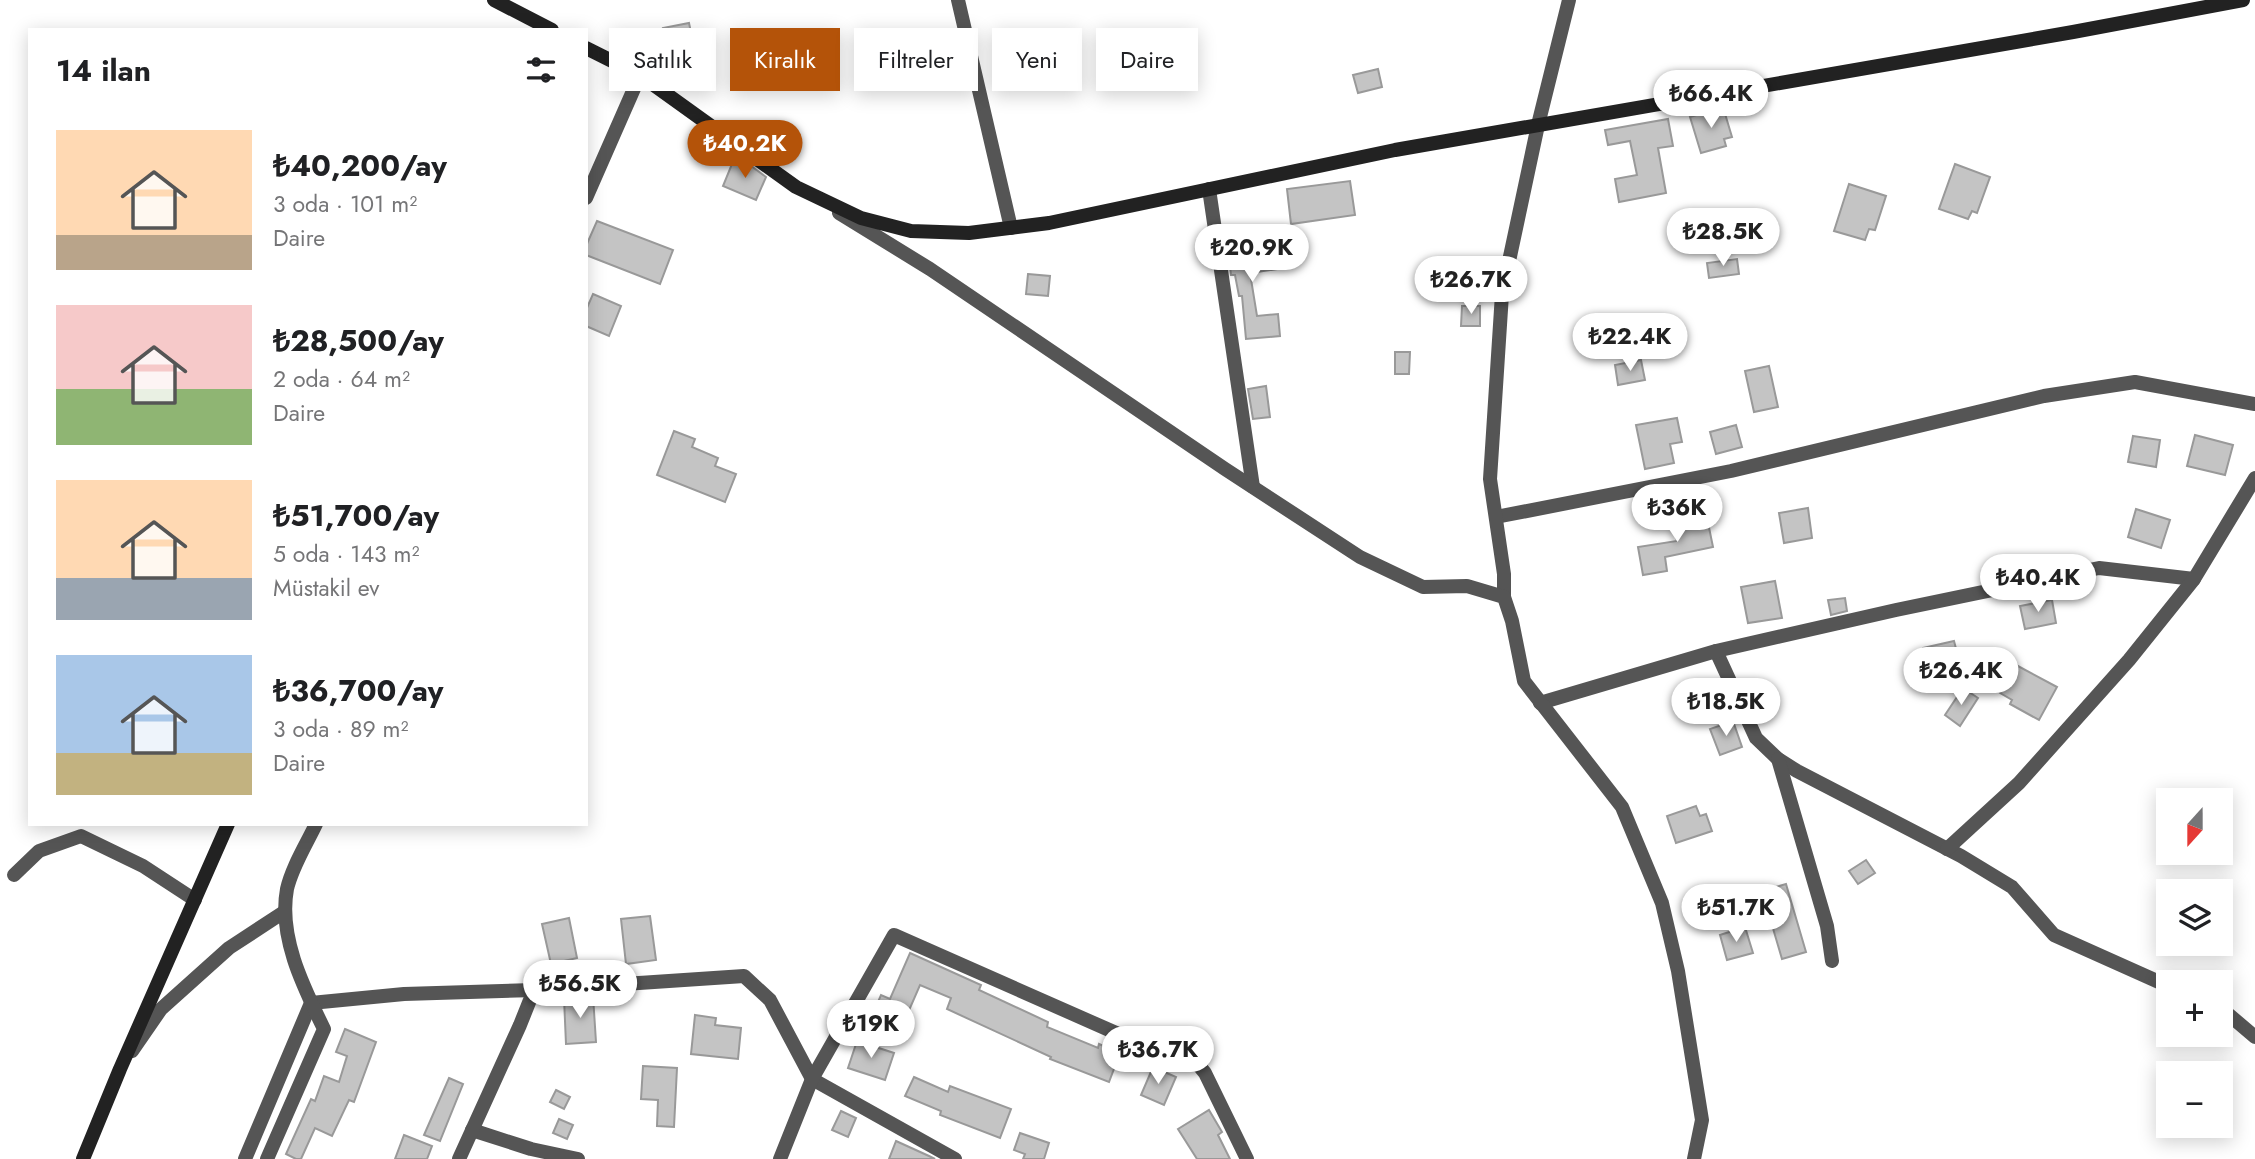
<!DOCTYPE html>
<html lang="tr">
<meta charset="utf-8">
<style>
body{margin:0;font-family:Jost,sans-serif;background:#f6f6f6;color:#202124;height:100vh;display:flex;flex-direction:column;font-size:26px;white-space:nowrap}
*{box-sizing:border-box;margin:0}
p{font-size:23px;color:#757577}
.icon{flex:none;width:38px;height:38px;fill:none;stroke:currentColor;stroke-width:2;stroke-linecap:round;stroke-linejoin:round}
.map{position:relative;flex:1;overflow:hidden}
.details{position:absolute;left:28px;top:28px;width:560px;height:798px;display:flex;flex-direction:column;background:#fff;border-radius:0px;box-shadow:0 4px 18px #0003}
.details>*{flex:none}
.top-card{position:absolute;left:609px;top:28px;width:665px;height:63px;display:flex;gap:14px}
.needle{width:46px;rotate:201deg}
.tools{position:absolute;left:2156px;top:788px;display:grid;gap:14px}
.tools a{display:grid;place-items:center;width:77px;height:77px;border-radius:0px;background:#fff;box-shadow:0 4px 18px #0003;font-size:35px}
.price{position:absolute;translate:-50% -60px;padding:0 16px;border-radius:24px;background:#fff;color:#222;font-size:23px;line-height:46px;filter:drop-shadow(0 2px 4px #0008)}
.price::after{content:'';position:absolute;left:50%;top:42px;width:21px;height:16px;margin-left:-10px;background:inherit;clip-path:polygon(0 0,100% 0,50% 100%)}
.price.active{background:#b45309;color:#fff}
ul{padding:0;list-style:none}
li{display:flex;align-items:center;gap:21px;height:175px;padding:0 28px}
li span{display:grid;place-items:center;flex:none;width:196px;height:140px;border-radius:0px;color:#555}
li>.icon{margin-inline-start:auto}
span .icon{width:84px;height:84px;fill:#fffc;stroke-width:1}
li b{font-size:30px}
h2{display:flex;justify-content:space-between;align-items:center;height:84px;padding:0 28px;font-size:30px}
.pill{padding:0 24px;border-radius:0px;background:#fff;box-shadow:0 4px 18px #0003;font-size:24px;line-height:63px}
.pill.active{background:#b45309;color:#fff}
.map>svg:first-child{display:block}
</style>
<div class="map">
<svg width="2255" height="1159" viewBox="0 0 2255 1159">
<rect width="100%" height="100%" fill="#fff"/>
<g fill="#c4c4c4" stroke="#999" stroke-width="2">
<path d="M689,23L696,56L677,60L675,49L668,51L663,28Z"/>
<path d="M1378,69L1382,87L1358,93L1353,75Z"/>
<path d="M1723,107L1732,137L1724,139L1726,146L1701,153L1690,117Z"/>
<path d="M1668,119L1673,146L1658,148L1666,193L1619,202L1615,179L1637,175L1630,141L1608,145L1605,130Z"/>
<path d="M734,159L751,166L766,177L756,200L723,186Z"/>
<path d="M1955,164L1990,177L1977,213L1972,211L1968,219L1939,209Z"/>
<path d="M1350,181L1355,215L1291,224L1287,189Z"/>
<path d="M1849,184L1886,196L1875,230L1869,229L1865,240L1834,231Z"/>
<path d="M597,221L673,250L660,284L586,255V246Z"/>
<path d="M1255,231L1259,259L1276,256L1278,269L1250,273L1257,316L1278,314L1280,336L1246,339L1242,296H1239L1235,275H1231L1229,257H1232L1228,235Z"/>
<path d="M1737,259L1739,274L1709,278L1707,263Z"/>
<path d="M1028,274L1050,276L1048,296L1026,294Z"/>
<path d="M593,294L621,306L609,336L586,326V310Z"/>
<path d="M1462,306H1480V326H1461Z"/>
<path d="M1395,352H1410L1409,374H1395Z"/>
<path d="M1641,360L1645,380L1618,385L1615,365Z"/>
<path d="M1769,366L1778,407L1754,412L1745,371Z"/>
<path d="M1266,386L1270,417L1253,419L1248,389Z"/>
<path d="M1677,418L1682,442L1670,444L1674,463L1645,469L1636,425Z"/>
<path d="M1736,425L1742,447L1716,454L1710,432Z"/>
<path d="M674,431L695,439L692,447L718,458L715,466L736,474L725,502L657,475Z"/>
<path d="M2195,435L2233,445L2225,475L2187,466Z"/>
<path d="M2133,436L2160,440L2156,467L2128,462Z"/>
<path d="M1808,508L1812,538L1784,543L1779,513Z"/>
<path d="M2136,509L2170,520L2161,548L2128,537Z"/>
<path d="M1706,513L1713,547L1665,557L1667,571L1643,575L1638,547L1677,541L1673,520Z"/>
<path d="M1775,581L1782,618L1748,623L1741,587Z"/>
<path d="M1845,598L1847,611L1831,615L1828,600Z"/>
<path d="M2052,600L2056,623L2025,629L2020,606Z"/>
<path d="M1954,641L1959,660L1928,668L1923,648Z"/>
<path d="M2016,665L2057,687L2039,720L2010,704L2012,700L2000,693Z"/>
<path d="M1963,688L1978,698L1960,726L1945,715Z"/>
<path d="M1733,721L1742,747L1720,755L1710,729Z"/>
<path d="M1696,806L1700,816L1706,814L1712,831L1676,843L1667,816Z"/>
<path d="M1866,860L1875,873L1858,884L1849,871Z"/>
<path d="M1786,884L1806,952L1782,959L1762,891Z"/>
<path d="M650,916L656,960L626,964L621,919Z"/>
<path d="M569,918L577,958L551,964L542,924Z"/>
<path d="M1745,927L1753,953L1727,960L1720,935Z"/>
<path d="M910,953L981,985L979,990L1048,1022L1047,1027L1098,1048L1099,1044L1120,1053L1109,1082L1050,1059L1051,1057L947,1009L951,998L920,985L900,1031L871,1018L881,995L890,999Z"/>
<path d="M593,996L596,1042L566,1044L564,998Z"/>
<path d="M695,1015L716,1018L715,1025L741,1028L738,1059L691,1054Z"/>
<path d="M345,1029L376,1042L354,1102L349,1100L332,1136L315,1128L301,1159H296L286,1154L311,1099L315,1101L324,1076L339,1082L347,1056L336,1052Z"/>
<path d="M857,1041L894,1053L885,1080L848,1068Z"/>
<path d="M643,1066L677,1068L674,1127L657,1126L658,1100L641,1099Z"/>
<path d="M1153,1067L1176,1077L1164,1105L1141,1095Z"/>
<path d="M914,1077L948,1092L950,1086L1011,1109L1000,1138L940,1115L941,1111L905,1096Z"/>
<path d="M449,1078L463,1084L440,1141L424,1135Z"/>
<path d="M556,1090L570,1097L564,1109L550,1102Z"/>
<path d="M1209,1110L1222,1132L1218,1135L1230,1159H1197L1178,1129Z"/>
<path d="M841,1111L856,1118L848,1137L832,1130Z"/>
<path d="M559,1119L573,1125L567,1139L553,1133Z"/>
<path d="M1020,1133L1049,1143L1044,1159H1023L1025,1154L1014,1150Z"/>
<path d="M404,1135L432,1146L427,1159H395Z"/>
<path d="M896,1141L929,1156L935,1159H889Z"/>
</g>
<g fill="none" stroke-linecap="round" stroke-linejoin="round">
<g stroke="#555" stroke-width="14">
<path d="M1209,189L1253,487"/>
<path d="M586,198L640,75"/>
<path d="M1496,517L1731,471L2044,396L2135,382L2255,404"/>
<path d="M1504,597V574L1490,479L1502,294L1538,125L1569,0"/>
<path d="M1716,651L1756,738L1778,759L1797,771L1961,856L2012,887L2054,935L2168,986"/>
<path d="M1540,703L1716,651L1896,610L2099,568L2194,579"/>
<path d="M1778,759L1827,926L1832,961"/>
<path d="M1947,849L2019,783L2129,660L2194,579L2255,478"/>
<path d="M14,875L39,851L81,836L143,866L195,900"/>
<path d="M311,1003L404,994L534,990L744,976L770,1000L812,1079L955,1159"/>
<path d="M2221,1008L2255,1037"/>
<path d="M132,1051L161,1009L229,948L284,912"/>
<path d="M472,1130L531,1149L578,1159"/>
<path d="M245,1159L311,1003"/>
<path d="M267,1159L324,1029C304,988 278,937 287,889C292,867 306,845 316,824"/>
<path d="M459,1159L520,1025L534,990"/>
<path d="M780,1159L812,1079L894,935L1132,1040L1183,1046L1205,1073L1247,1159"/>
</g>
<g stroke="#555" stroke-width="14">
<path d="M958,0L1011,228"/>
<path d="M839,213L930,269L1225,469L1360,557L1423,587L1467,586L1504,597L1512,621L1524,681L1622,807L1662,903L1678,971L1702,1120L1694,1159"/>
</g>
<g stroke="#222" stroke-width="14">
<path d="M494,0L552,30"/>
<path d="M586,48L640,75L796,187L861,218L911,231L969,233L1049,223L1395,150L2073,32L2243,0"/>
<path d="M83,1159L120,1069L228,824"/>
</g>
</g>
</svg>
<div class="tools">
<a><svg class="needle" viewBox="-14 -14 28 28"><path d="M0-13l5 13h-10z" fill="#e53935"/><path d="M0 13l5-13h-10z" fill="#757577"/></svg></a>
<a><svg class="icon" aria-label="layers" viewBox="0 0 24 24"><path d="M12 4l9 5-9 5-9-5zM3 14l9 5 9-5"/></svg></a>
<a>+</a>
<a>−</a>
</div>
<b class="price" style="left:1711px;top:130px">₺66.4K</b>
<b class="price active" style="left:745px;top:180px">₺40.2K</b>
<b class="price" style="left:1723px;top:268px">₺28.5K</b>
<b class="price" style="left:1252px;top:284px">₺20.9K</b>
<b class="price" style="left:1471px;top:316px">₺26.7K</b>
<b class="price" style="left:1630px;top:373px">₺22.4K</b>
<b class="price" style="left:1677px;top:544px">₺36K</b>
<b class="price" style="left:2038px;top:614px">₺40.4K</b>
<b class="price" style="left:1961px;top:707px">₺26.4K</b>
<b class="price" style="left:1726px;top:738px">₺18.5K</b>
<b class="price" style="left:1736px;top:944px">₺51.7K</b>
<b class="price" style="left:580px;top:1020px">₺56.5K</b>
<b class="price" style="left:871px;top:1060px">₺19K</b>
<b class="price" style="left:1158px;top:1086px">₺36.7K</b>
<div class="top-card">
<a class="pill">Satılık</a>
<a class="pill active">Kiralık</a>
<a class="pill">Filtreler</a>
<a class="pill">Yeni</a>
<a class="pill">Daire</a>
</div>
<section class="details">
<h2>14 ilan<svg class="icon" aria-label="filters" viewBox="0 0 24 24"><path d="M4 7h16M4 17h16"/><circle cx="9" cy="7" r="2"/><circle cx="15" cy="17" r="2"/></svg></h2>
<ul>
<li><span style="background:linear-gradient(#ffd9b3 75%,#b9a48a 0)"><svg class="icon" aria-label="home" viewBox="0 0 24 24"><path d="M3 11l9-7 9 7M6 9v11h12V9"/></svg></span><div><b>₺40,200/ay</b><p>3 oda · 101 m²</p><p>Daire</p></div></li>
<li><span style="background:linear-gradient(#f6c9c9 60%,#8fb573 0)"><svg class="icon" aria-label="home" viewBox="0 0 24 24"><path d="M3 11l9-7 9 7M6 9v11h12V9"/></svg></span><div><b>₺28,500/ay</b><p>2 oda · 64 m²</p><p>Daire</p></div></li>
<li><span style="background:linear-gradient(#ffd9b3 70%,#9aa5b1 0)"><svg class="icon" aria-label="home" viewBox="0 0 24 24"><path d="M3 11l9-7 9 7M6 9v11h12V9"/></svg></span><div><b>₺51,700/ay</b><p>5 oda · 143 m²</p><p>Müstakil ev</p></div></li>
<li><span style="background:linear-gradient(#a9c7e8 70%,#c2b280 0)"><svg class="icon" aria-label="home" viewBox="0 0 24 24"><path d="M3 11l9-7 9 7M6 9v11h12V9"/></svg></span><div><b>₺36,700/ay</b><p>3 oda · 89 m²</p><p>Daire</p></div></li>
</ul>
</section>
</div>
